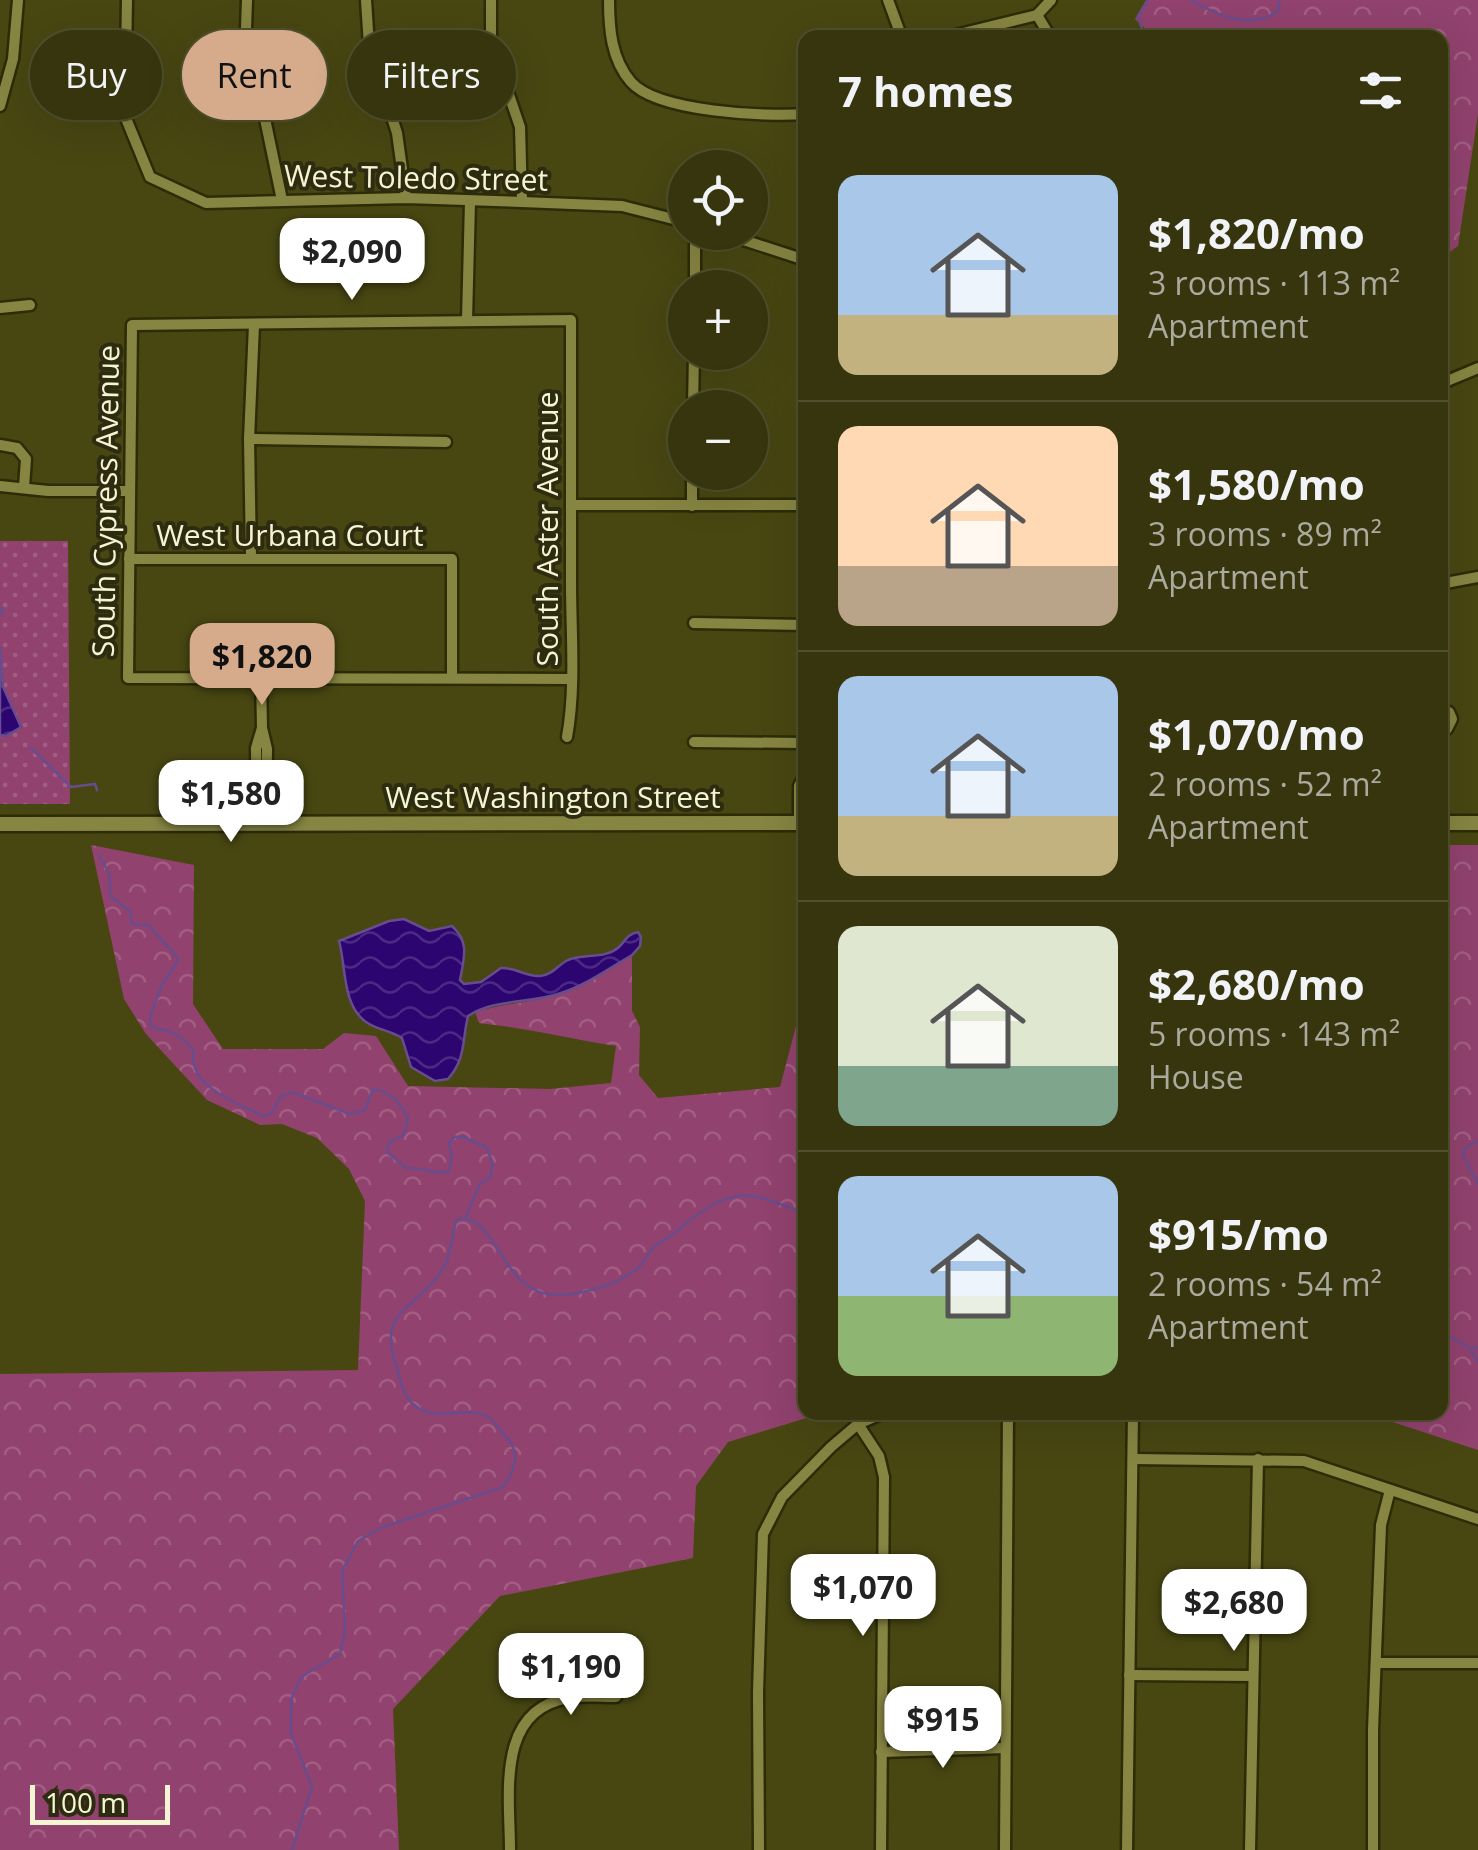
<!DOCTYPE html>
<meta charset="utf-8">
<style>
body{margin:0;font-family:"Open Sans",sans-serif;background:#3d3d17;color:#f1f3f6;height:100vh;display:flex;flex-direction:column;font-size:38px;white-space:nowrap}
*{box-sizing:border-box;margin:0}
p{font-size:32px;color:#aaab9e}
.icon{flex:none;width:55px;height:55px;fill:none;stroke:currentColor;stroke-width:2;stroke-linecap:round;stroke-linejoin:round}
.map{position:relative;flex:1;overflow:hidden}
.panel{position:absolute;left:798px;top:30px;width:650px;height:1390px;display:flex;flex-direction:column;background:#36350e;border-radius:20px;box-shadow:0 10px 40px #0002,0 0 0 2px #50502e}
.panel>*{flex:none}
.top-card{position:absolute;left:30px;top:30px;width:618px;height:90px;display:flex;gap:20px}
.buttons{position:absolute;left:668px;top:150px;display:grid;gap:20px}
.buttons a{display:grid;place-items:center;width:100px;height:100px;border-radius:50%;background:#36350e;box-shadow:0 10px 40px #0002,0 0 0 2px #50502e;font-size:50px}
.scale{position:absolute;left:30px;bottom:25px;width:140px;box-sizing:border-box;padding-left:10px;border:5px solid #f5f5d3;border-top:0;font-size:28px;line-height:35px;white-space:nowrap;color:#f5f5d3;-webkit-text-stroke:8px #2d2c10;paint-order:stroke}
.price{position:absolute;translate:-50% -85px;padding:0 22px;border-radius:20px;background:#fff;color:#222;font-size:32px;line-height:65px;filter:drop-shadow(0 2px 5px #0008)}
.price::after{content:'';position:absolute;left:50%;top:60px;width:30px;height:22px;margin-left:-15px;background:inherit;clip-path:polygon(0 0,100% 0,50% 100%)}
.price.active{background:#d6ab8b;color:#111}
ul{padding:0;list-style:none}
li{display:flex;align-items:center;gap:30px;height:250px;padding:0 40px}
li+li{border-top:2px solid #50502e}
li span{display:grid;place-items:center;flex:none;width:280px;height:200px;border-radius:20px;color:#555}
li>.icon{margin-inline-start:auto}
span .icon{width:120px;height:120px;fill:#fffc;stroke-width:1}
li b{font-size:42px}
h2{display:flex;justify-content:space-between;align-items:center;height:120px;padding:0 40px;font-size:42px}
.chip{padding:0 35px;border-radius:45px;background:#36350e;box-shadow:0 10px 40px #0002,0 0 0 2px #50502e;font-size:35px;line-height:90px}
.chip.active{background:#d6ab8b;color:#111}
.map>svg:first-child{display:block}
</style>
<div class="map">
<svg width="1478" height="1850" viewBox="0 0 1478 1850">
<defs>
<pattern id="green-dots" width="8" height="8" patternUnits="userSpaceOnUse" patternTransform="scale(2.5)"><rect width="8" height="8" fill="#91426e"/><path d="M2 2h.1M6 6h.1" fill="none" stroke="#a15e82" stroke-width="1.8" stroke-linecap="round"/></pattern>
<pattern id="forest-crowns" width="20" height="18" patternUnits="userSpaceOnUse" patternTransform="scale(2.5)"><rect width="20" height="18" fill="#91426e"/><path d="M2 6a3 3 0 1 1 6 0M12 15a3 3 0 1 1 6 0" fill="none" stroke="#a15e82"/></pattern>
<pattern id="water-waves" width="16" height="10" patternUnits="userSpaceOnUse" patternTransform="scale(2.5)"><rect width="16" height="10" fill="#2c0570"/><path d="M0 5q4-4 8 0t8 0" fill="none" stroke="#4b2a84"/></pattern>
</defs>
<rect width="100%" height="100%" fill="#484712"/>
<path fill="url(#green-dots)" d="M0,541H68L70,804H0Z"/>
<g fill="url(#forest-crowns)">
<path d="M1146,0H1478V114L1458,246L1440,259V38L1154,37L1135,19Z"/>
<path d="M91,845L194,865L193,1004L223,1049H323L344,1033L376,1036L408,1086L550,1089L611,1083L616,1046C570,1039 526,1028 479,1023L475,1012C505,1003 533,1003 561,993C586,985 610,968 632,955V1011L640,1027L639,1075L658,1098L780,1087L805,992V1412L823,1413L728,1442L696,1486L693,1558L500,1596L393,1709L399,1850H0V1374L358,1370L365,1201L349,1169L317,1138L282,1124L260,1125L207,1100L146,1034L124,999Z"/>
<path d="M1440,845H1478V1450L1365,1413L1440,1412Z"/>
</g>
<g fill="url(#water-waves)" stroke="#684d8e" stroke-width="2.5">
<path d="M0,646L3,687L21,727L6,736L0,735Z"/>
<path d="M404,919L429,931L452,926C470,942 464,958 460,980L464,984L481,982L501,968C515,967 526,977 540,976C552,975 558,965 568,960C584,953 606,960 620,946C627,939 626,935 638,932L641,937L640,946L632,955C610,968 586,985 561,993C531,1004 496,998 468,1016C462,1041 466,1059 448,1079L435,1081L411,1067L402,1038C390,1030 377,1030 366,1022C342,1005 346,966 339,941L389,921Z"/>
</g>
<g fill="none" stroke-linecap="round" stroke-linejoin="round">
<g stroke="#684d8e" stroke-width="2.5">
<path d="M1191,0C1216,15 1253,31 1279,10V0"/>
<path d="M1145,38L1138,16L1148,0"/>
<path d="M0,607L3,611L0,615"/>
<path d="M31,748L71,787L95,784L97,790"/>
<path d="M99,855L110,875V896L130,911L132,924L149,925C158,939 171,946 178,960L162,985L150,1017L151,1027C176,1033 176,1031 194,1051C187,1086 237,1103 263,1116L271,1114L281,1096L292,1092L350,1114L365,1110L373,1089C392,1092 399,1102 408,1118L404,1135L389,1142L387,1152L406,1168C422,1167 430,1174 448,1172L452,1158L449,1143L455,1137H464L487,1148L493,1165L490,1178L480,1184L466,1217"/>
<path d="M1478,1141L1465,1148L1463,1155L1478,1184"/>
<path d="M1440,1245L1446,1259L1440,1274"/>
<path d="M1440,1331L1470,1348H1478"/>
<path d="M1471,1351L1478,1362"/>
<path d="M292,1850L312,1786L291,1734V1700L301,1677L340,1654L345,1631L342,1571L358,1541L383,1527L503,1487C517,1468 521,1451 503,1433C498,1428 493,1419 487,1416C463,1404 428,1428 407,1397C402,1390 400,1377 397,1368C376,1309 413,1312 441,1272C450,1259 453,1236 456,1220C499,1209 498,1297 560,1295C584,1294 621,1284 639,1267C645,1262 647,1253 653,1248C658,1243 666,1239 672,1235C695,1216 721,1192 753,1196C771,1199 788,1208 805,1213"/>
</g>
<defs>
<g id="street">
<path d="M127,0L125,116L150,177L206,203L406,198L522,202L622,206L685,222"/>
<path d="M247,0L246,28L282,200"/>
<path d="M366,0L369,46L397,133L406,198"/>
<path d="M491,0V42L520,127L522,202"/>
<path d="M609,0C609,28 611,59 631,82C657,112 766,117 805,114"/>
<path d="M888,0L902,38"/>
<path d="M1037,15L1051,38"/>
<path d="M943,38L1037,15L1051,0"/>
<path d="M0,106L13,59L18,0"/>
<path d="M719,232L805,260"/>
<path d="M695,288V232"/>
<path d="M0,308L30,305"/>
<path d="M467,320L470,202"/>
<path d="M1440,384L1478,368"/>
<path d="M693,408L694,352"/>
<path d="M249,439L446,442"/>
<path d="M0,445L17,448L26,459L24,487"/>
<path d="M0,486L48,491H127"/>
<path d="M571,505H805"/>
<path d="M692,506V472"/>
<path d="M251,557L249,439L254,325"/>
<path d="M129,559H452V678"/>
<path d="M1440,584L1478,577"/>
<path d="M694,623L805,625"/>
<path d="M261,678L262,728"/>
<path d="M1440,708L1449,712L1452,719L1447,729L1440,732"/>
<path d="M567,737C576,687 571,633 571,583C571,495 571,408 571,320L132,325L128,678L571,679"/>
<path d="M694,742L805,743"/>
<path d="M257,823L256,748L262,728L267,749L266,823"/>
<path d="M799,823V786L805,775"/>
<path d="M858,1424L879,1456L884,1477L881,1850"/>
<path d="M1133,1459L1304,1461L1478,1519"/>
<path d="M1376,1663H1478"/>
<path d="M1129,1675L1252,1676"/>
<path d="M881,1752L1004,1748"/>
<path d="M510,1850C510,1796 495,1709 569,1698C584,1695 601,1697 616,1697"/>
<path d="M759,1850L758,1692L763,1534L782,1497L831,1447L858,1424L886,1412"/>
<path d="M1005,1850L1008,1412"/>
<path d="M1127,1850L1133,1412"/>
<path d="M1250,1850L1258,1459"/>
<path d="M1373,1850V1730L1381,1525L1390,1490"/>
</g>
<g id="secondary">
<path d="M1440,823H1478"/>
<path d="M0,824L805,823"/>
</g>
</defs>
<use href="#street" stroke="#2d2c07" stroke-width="15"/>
<use href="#secondary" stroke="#2d2c07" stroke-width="19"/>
<use href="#street" stroke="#878542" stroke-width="10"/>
<use href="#secondary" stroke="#878542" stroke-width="14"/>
</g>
<g text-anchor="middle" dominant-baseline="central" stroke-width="8" stroke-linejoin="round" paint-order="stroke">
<g font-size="30" fill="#f5f5d3" stroke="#2d2c10">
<text transform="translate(416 177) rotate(1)">West Toledo Street</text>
<text transform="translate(105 501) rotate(-89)">South Cypress Avenue</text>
<text transform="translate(546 529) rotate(-90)">South Aster Avenue</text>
<text x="290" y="534">West Urbana Court</text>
<text x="553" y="796">West Washington Street</text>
</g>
</g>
</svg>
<div class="buttons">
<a><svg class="icon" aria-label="locate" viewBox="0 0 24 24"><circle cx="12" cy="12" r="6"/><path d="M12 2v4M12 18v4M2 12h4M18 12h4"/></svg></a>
<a>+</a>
<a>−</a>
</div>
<div class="scale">100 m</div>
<b class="price" style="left:352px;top:303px">$2,090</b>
<b class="price active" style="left:262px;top:708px">$1,820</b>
<b class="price" style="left:231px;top:845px">$1,580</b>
<b class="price" style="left:863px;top:1639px">$1,070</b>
<b class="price" style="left:1234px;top:1654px">$2,680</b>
<b class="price" style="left:571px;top:1718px">$1,190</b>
<b class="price" style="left:943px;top:1771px">$915</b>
<div class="top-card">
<a class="chip">Buy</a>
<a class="chip active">Rent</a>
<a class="chip">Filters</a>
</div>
<section class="panel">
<h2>7 homes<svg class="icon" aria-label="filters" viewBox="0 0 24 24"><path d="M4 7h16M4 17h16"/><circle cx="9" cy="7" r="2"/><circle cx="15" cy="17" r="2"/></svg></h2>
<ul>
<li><span style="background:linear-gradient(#a9c7e8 70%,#c2b280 0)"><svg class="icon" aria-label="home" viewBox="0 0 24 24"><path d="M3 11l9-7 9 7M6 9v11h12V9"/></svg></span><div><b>$1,820/mo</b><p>3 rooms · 113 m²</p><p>Apartment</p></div></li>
<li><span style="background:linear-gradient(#ffd9b3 70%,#b9a48a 0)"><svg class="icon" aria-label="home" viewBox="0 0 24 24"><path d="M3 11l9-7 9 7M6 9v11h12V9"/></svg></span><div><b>$1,580/mo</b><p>3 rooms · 89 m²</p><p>Apartment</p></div></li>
<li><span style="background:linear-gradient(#a9c7e8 70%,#c2b280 0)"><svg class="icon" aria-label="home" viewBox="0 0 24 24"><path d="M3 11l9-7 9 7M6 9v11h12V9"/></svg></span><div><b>$1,070/mo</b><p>2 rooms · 52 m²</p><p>Apartment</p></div></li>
<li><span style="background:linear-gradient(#dfe7d0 70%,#7fa58c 0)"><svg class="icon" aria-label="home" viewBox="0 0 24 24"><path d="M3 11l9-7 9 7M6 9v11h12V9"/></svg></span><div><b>$2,680/mo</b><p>5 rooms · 143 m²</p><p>House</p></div></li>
<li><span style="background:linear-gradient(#a9c7e8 60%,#8fb573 0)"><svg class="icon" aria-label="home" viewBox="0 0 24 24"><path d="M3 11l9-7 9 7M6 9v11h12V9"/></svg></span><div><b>$915/mo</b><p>2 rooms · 54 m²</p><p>Apartment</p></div></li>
</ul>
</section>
</div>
